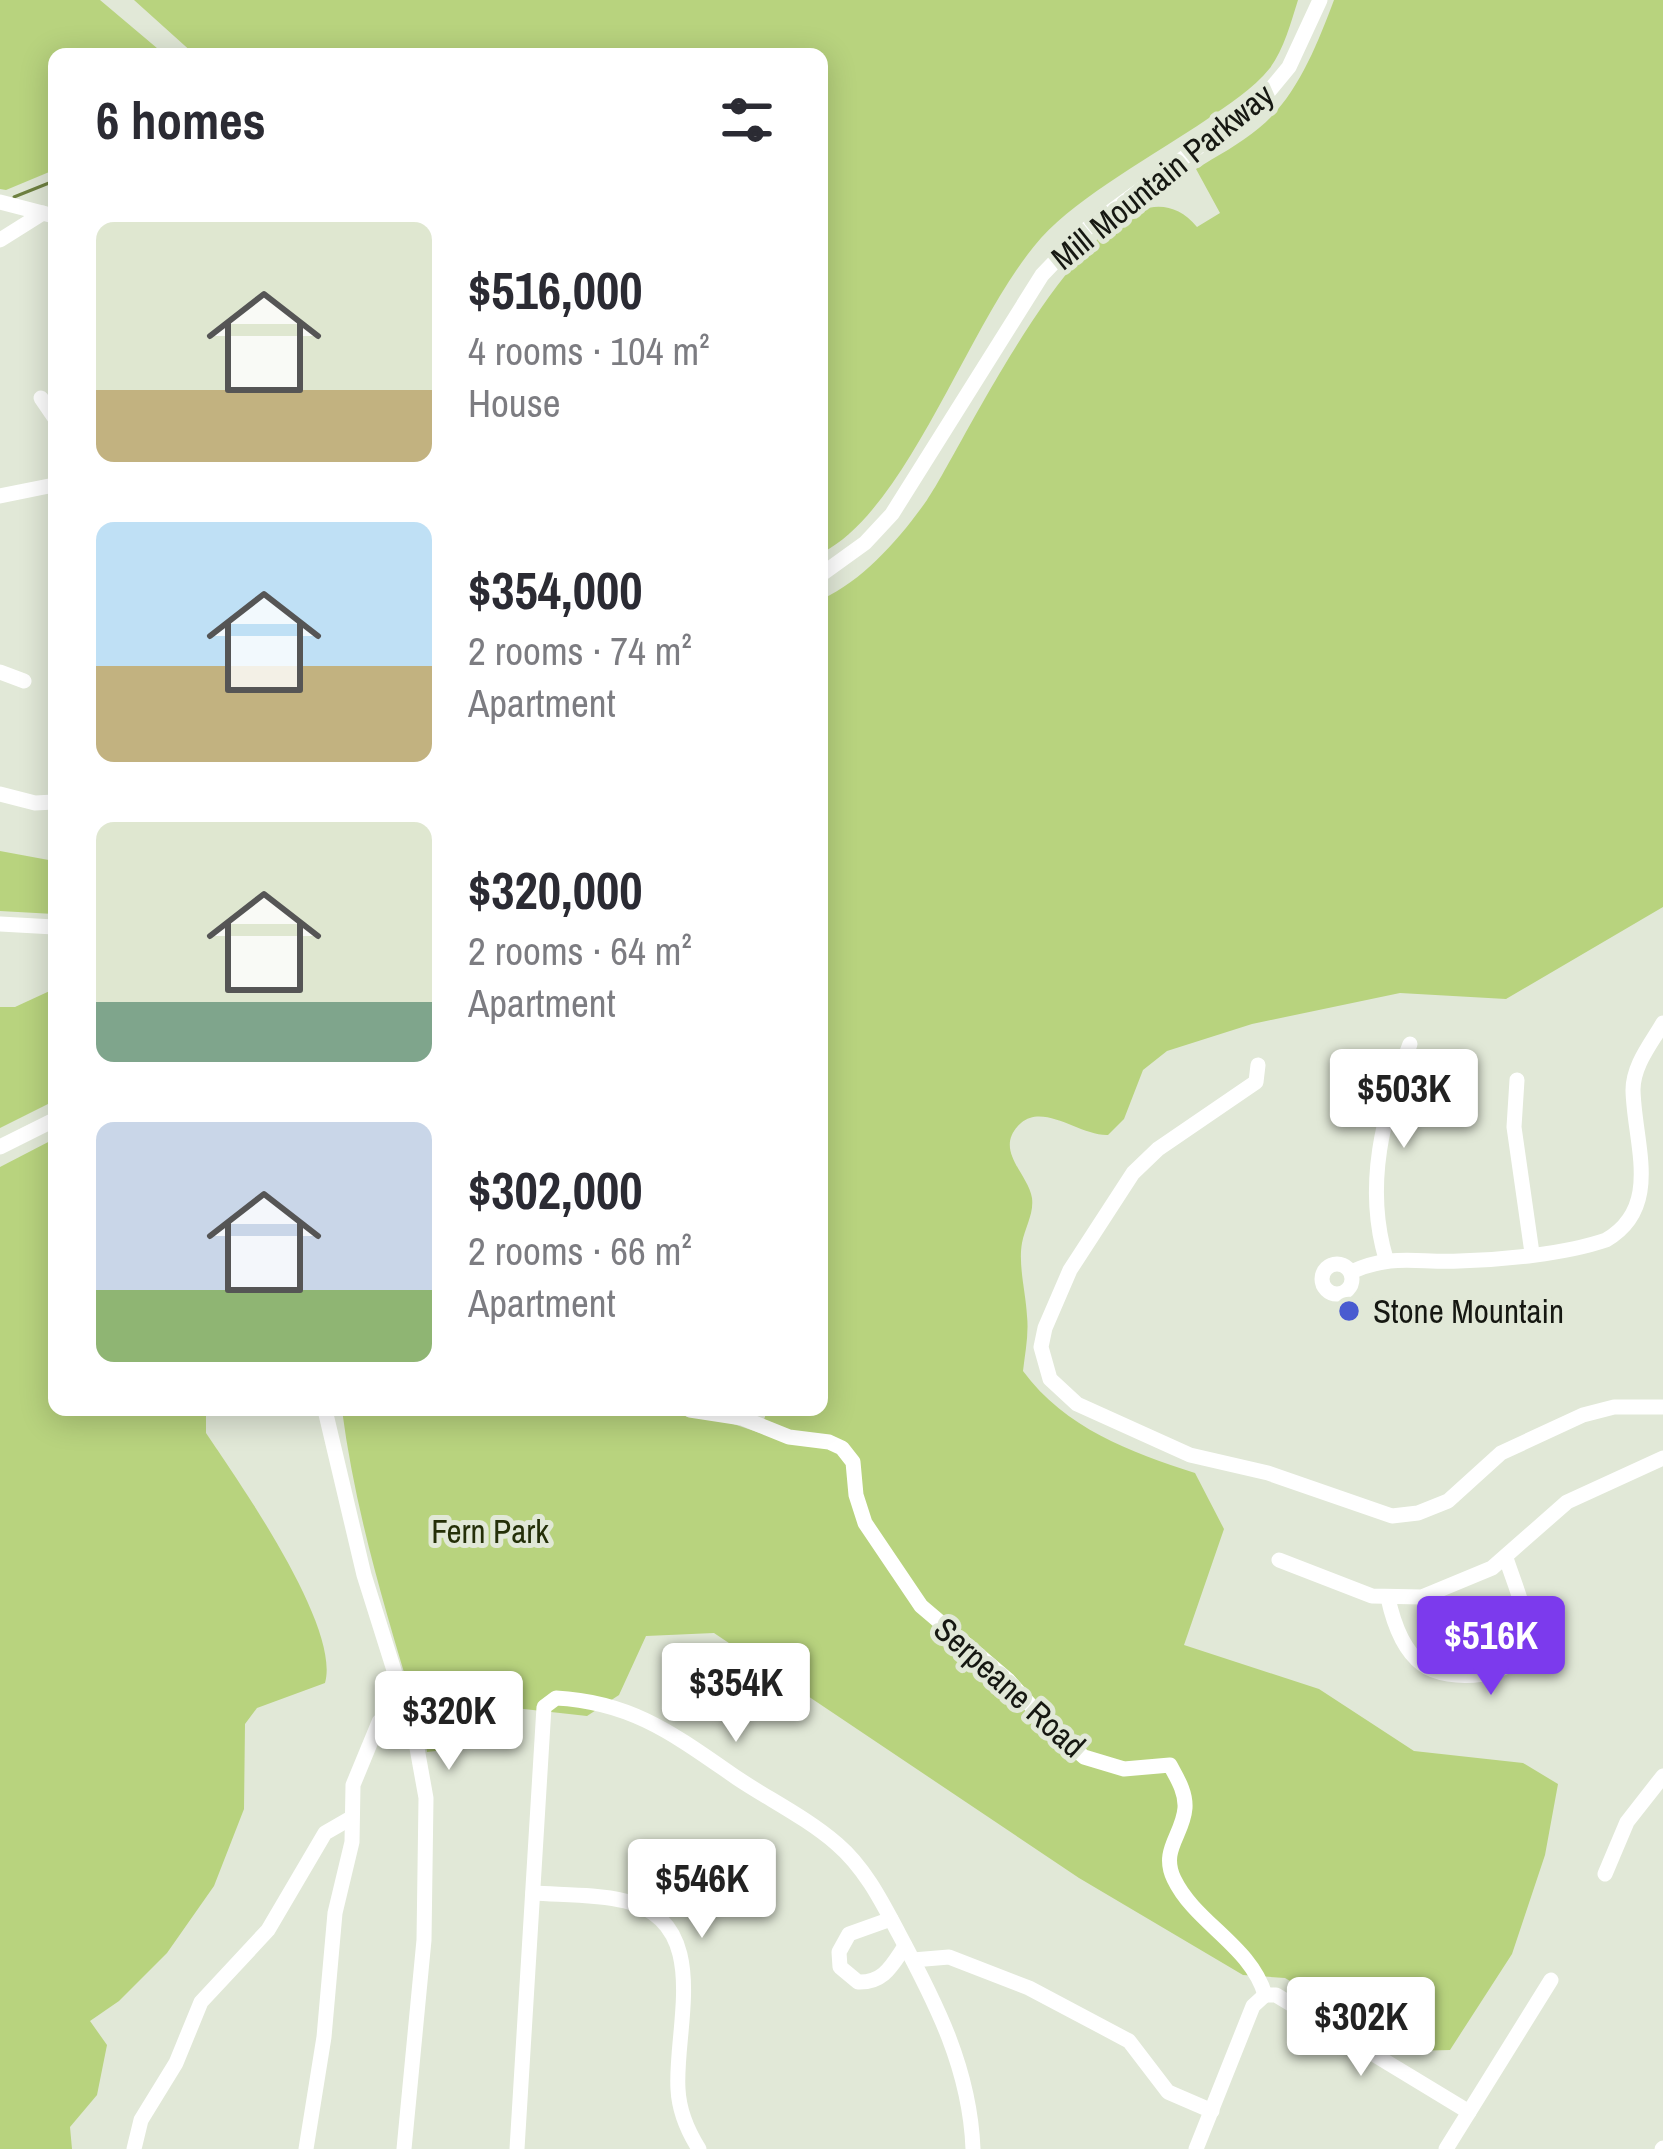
<!DOCTYPE html>
<meta charset="utf-8">
<style>
body{margin:0;font-family:"Archivo Narrow",sans-serif;background:#f2f2f3;color:#2b2b33;height:100vh;display:flex;flex-direction:column;font-size:45px;white-space:nowrap}
*{box-sizing:border-box;margin:0}
p{font-size:39px;color:#7c7c81}
.icon{flex:none;width:66px;height:66px;fill:none;stroke:currentColor;stroke-width:2;stroke-linecap:round;stroke-linejoin:round}
.map{position:relative;flex:1;overflow:hidden}
.sheet{position:absolute;left:48px;top:48px;width:780px;height:1368px;display:flex;flex-direction:column;background:#fff;border-radius:18px;box-shadow:0 6px 30px #0003}
.sheet>*{flex:none}
.price{position:absolute;translate:-50% -102px;padding:0 27px;border-radius:12px;background:#fff;color:#222;font-size:39px;line-height:78px;filter:drop-shadow(0 3px 6px #0008)}
.price::after{content:'';position:absolute;left:50%;top:72px;width:36px;height:27px;margin-left:-18px;background:inherit;clip-path:polygon(0 0,100% 0,50% 100%)}
.price.on{background:#7c3aed;color:#fff}
ul{padding:0;list-style:none}
li{display:flex;align-items:center;gap:36px;height:300px;padding:0 48px}
li span{display:grid;place-items:center;flex:none;width:336px;height:240px;border-radius:18px;color:#555}
li>.icon{margin-inline-start:auto}
span .icon{width:144px;height:144px;fill:#fffc;stroke-width:1}
li b{font-size:51px}
h2{display:flex;justify-content:space-between;align-items:center;height:144px;padding:0 48px;font-size:51px}
.map>svg:first-child{display:block}
</style>
<div class="map">
<svg width="1663" height="2149" viewBox="0 0 1663 2149">
<rect width="100%" height="100%" fill="#e1e8d7"/>
<g fill="#b8d37e">
<path d="M0,0H100L164,54H54V170L6,190L0,189Z"/>
<path d="M134,0H1298C1291,22 1284,49 1270,68C1253,89 1228,105 1206,120C1156,154 1080,195 1041,238C969,319 911,506 822,553V54H194Z"/>
<path d="M1334,0H1663V907L1506,999L1400,993L1252,1024L1167,1051L1143,1070L1124,1119L1108,1135C1080,1136 1045,1103 1021,1123C992,1149 1028,1173 1032,1198C1034,1214 1025,1227 1022,1243C1018,1265 1026,1294 1027,1316C1029,1334 1025,1353 1023,1371C1065,1428 1130,1452 1195,1473L1224,1529L1184,1645L1319,1689L1414,1751L1523,1763L1558,1784L1545,1855L1512,1954L1450,2050L1410,2051L1285,1978L1243,1975L1079,1878L714,1633L646,1636L619,1695L587,1716L488,1705L455,1720L453,1749L427,1752L421,1702H413C384,1606 355,1510 342,1410H692L760,1433L767,1410H822V599C864,580 901,537 927,500C964,447 1110,124 1197,227L1220,213L1196,169C1217,156 1240,144 1259,128C1297,97 1317,45 1334,0Z"/>
<path d="M0,851L54,861V914L0,911Z"/>
<path d="M54,989V1101L0,1128V1007H15Z"/>
<path d="M54,1139V1410H206V1433C239,1482 341,1627 325,1683L257,1708L245,1724L244,1809L214,1886L167,1953L119,2001L90,2021L107,2045L97,2095L70,2127L72,2149H0V1167Z"/>
</g>
<g fill="none" stroke-linecap="round" stroke-linejoin="round">
<path stroke="#6e8140" stroke-width="3" d="M14,197L54,181"/>
<g stroke="#fff" stroke-width="15">
<path d="M0,202L54,216"/>
<path d="M0,240L43,213"/>
<path d="M41,398L54,417"/>
<path d="M0,496L54,485"/>
<path d="M822,574L865,543L892,514L1042,275L1084,231L1260,102L1289,67L1320,0"/>
<path d="M0,672L24,681"/>
<path d="M0,794L35,803L54,802"/>
<path d="M0,924L54,927"/>
<path d="M1258,1065L1256,1082L1158,1149L1133,1173L1070,1270L1045,1328L1041,1347L1050,1379L1077,1404L1190,1455L1268,1473L1392,1516L1418,1513L1448,1501L1501,1453L1583,1415L1614,1407H1663"/>
<path d="M1517,1080L1514,1127L1532,1253"/>
<path d="M0,1147L54,1120"/>
<path d="M1386,1259C1364,1185 1383,1114 1410,1044"/>
<circle cx="1337" cy="1279" r="15"/>
<path d="M1351,1272C1393,1253 1417,1263 1459,1261C1503,1260 1565,1254 1606,1240C1663,1207 1634,1143 1633,1090C1633,1065 1651,1044 1663,1023"/>
<path d="M325,1410L364,1575L415,1737L426,1798L424,1940L404,2149"/>
<path d="M690,1410L742,1418L789,1437L829,1442L842,1448L853,1462L856,1495L865,1523L921,1606L1008,1680L1049,1726L1084,1757L1124,1769L1170,1765C1177,1778 1186,1792 1185,1808C1183,1835 1160,1850 1174,1879C1195,1923 1251,1946 1265,1995"/>
<path d="M1279,1560L1372,1596L1422,1597L1492,1568L1567,1502L1663,1458"/>
<path d="M1388,1598C1393,1621 1402,1649 1422,1664C1447,1684 1522,1679 1526,1641C1529,1615 1514,1583 1506,1558"/>
<path d="M1605,1874L1627,1822L1663,1776"/>
<path d="M533,1893C563,1895 596,1894 625,1901C714,1922 674,2029 678,2089C679,2111 687,2130 699,2149"/>
<path d="M891,1919L849,1934L839,1952L840,1967L858,1982C884,1983 892,1965 905,1946"/>
<path d="M913,1960L949,1957L1029,1988L1129,2041L1168,2092L1212,2111"/>
<path d="M1265,1995H1276L1469,2112"/>
<path d="M134,2149L141,2120L176,2063L201,2002L268,1930L325,1833L351,1818"/>
<path d="M306,2149L324,2037L335,1913L352,1842L353,1785L379,1722L394,1706L404,1701"/>
<path d="M517,2149L544,1707L556,1698C633,1702 676,1736 737,1778C770,1800 807,1818 837,1844C865,1868 882,1902 899,1934C936,2003 970,2069 973,2149"/>
<path d="M1196,2149L1253,2006L1265,1995"/>
<path d="M1446,2149L1551,1980"/>
<path d="M1662,2149L1663,2148"/>
</g>
</g>
<circle fill="#495bd0" stroke="#e1e8d7" stroke-width="4.5" cx="1349" cy="1311" r="12"/>
<g text-anchor="middle" dominant-baseline="central" stroke-width="10" stroke-linejoin="round" paint-order="stroke">
<g font-size="33" fill="#161812" stroke="#e1e8d7">
<text transform="translate(1162 176) rotate(-39)">Mill Mountain Parkway</text>
<text transform="translate(1010 1687) rotate(42)">Serpeane Road</text>
</g>
<g font-size="33" fill="#161812" stroke="#e1e8d7" text-anchor="start">
<text x="1373" y="1311">Stone Mountain</text>
</g>
<g font-size="33" fill="#242f08" stroke="#e1e8d7">
<text x="490" y="1531">Fern Park</text>
</g>
</g>
</svg>
<b class="price" style="left:1404px;top:1151px">$503K</b>
<b class="price on" style="left:1491px;top:1698px">$516K</b>
<b class="price" style="left:736px;top:1745px">$354K</b>
<b class="price" style="left:449px;top:1773px">$320K</b>
<b class="price" style="left:702px;top:1941px">$546K</b>
<b class="price" style="left:1361px;top:2079px">$302K</b>
<section class="sheet">
<h2>6 homes<svg class="icon" aria-label="filters" viewBox="0 0 24 24"><path d="M4 7h16M4 17h16"/><circle cx="9" cy="7" r="2"/><circle cx="15" cy="17" r="2"/></svg></h2>
<ul>
<li><span style="background:linear-gradient(#dfe7d0 70%,#c2b280 0)"><svg class="icon" aria-label="home" viewBox="0 0 24 24"><path d="M3 11l9-7 9 7M6 9v11h12V9"/></svg></span><div><b>$516,000</b><p>4 rooms · 104 m²</p><p>House</p></div></li>
<li><span style="background:linear-gradient(#bfe0f5 60%,#c2b280 0)"><svg class="icon" aria-label="home" viewBox="0 0 24 24"><path d="M3 11l9-7 9 7M6 9v11h12V9"/></svg></span><div><b>$354,000</b><p>2 rooms · 74 m²</p><p>Apartment</p></div></li>
<li><span style="background:linear-gradient(#dfe7d0 75%,#7fa58c 0)"><svg class="icon" aria-label="home" viewBox="0 0 24 24"><path d="M3 11l9-7 9 7M6 9v11h12V9"/></svg></span><div><b>$320,000</b><p>2 rooms · 64 m²</p><p>Apartment</p></div></li>
<li><span style="background:linear-gradient(#c9d6e8 70%,#8fb573 0)"><svg class="icon" aria-label="home" viewBox="0 0 24 24"><path d="M3 11l9-7 9 7M6 9v11h12V9"/></svg></span><div><b>$302,000</b><p>2 rooms · 66 m²</p><p>Apartment</p></div></li>
</ul>
</section>
</div>
